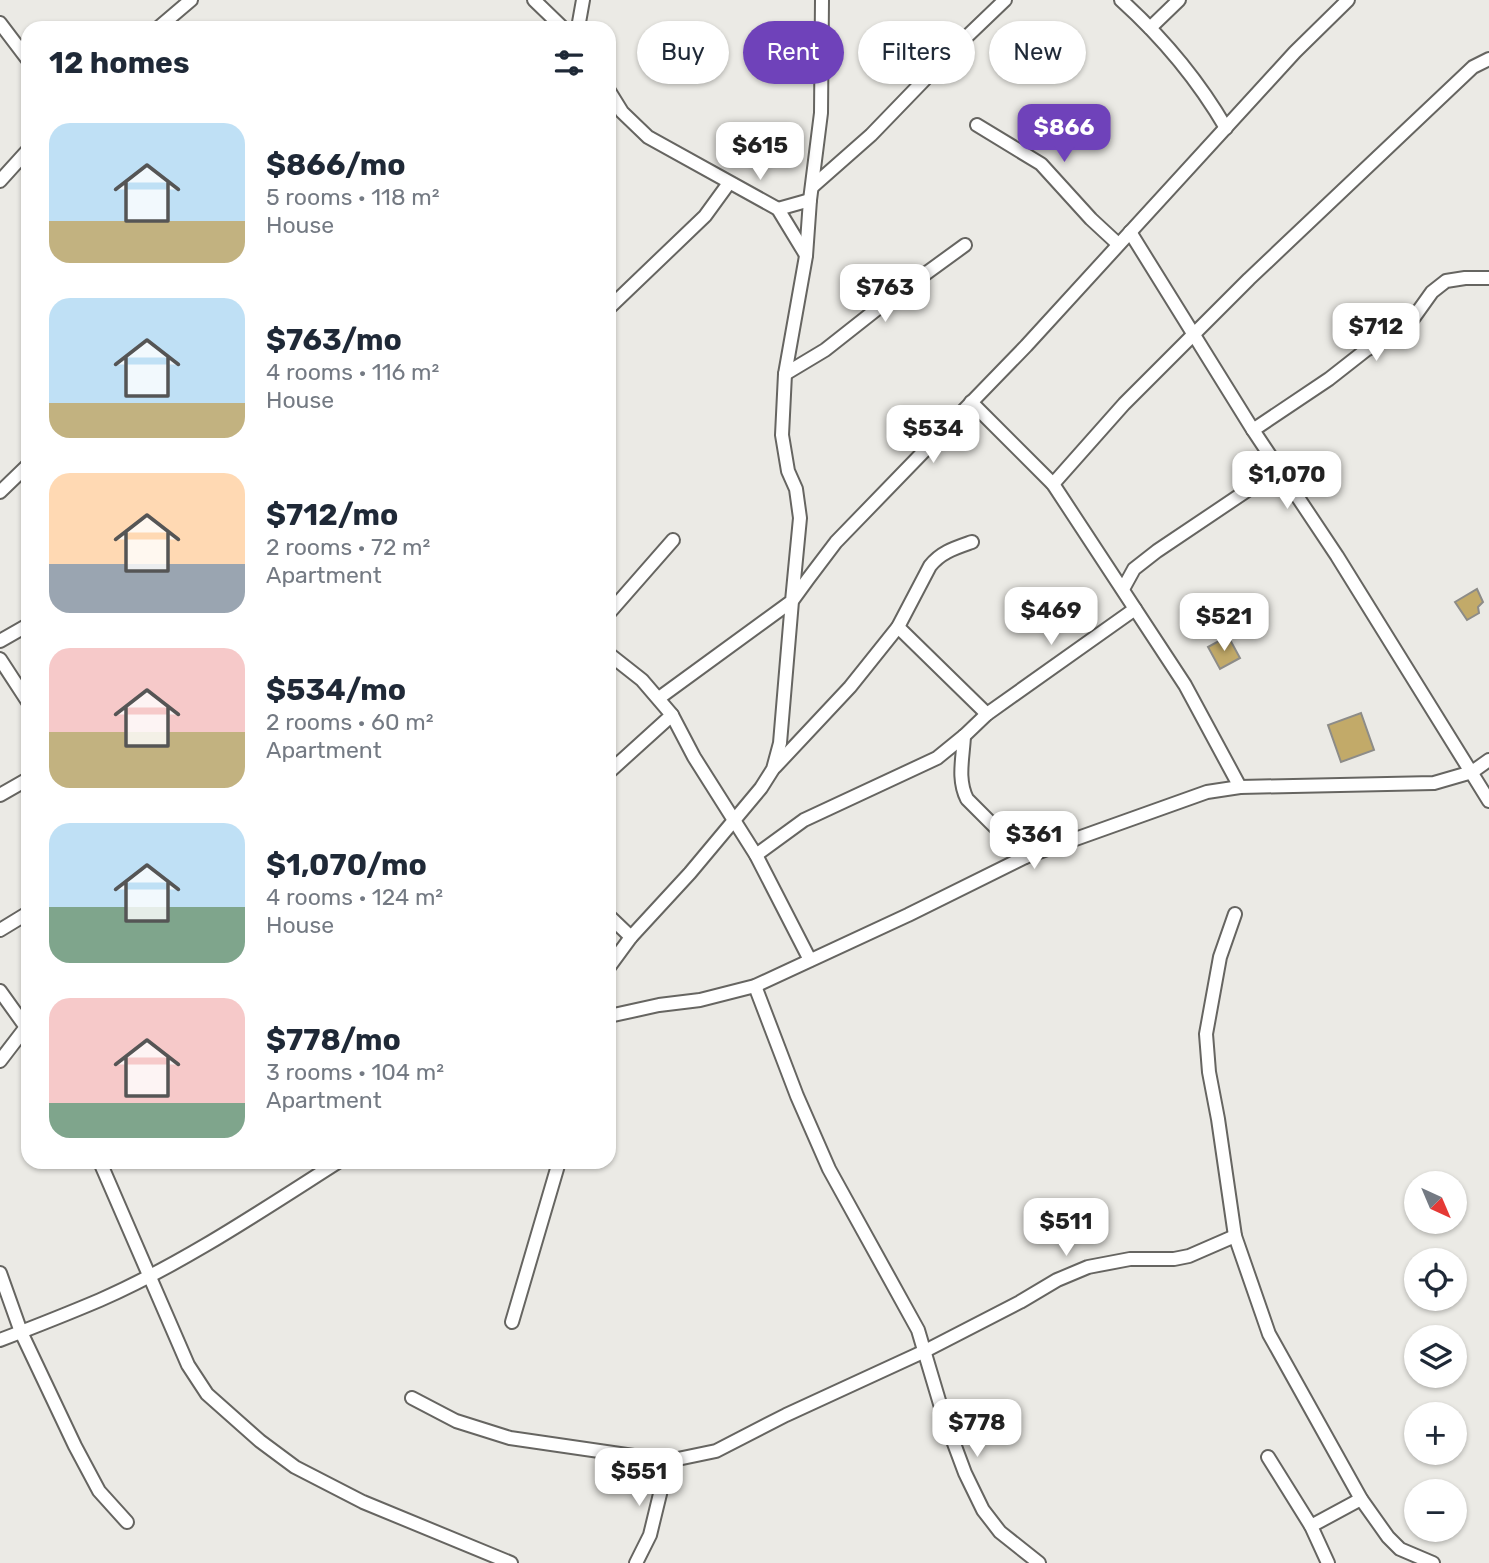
<!DOCTYPE html>
<meta charset="utf-8">
<style>
body{margin:0;font-family:Rubik,sans-serif;background:#f2f2f3;color:#1f2937;height:100vh;display:flex;flex-direction:column;font-size:26px;white-space:nowrap}
*{box-sizing:border-box;margin:0}
p{font-size:23px;color:#747a83}
.icon{flex:none;width:38px;height:38px;fill:none;stroke:currentColor;stroke-width:2;stroke-linecap:round;stroke-linejoin:round}
.map{position:relative;flex:1;overflow:hidden}
.details{position:absolute;left:21px;top:21px;width:595px;height:1148px;display:flex;flex-direction:column;background:#fff;border-radius:21px;box-shadow:0 2px 5px #0004}
.details>*{flex:none}
.hud{position:absolute;left:637px;top:21px;width:665px;height:63px;display:flex;gap:14px}
.needle{width:46px;rotate:136deg}
.buttons{position:absolute;left:1404px;top:1171px;display:grid;gap:14px}
.buttons a{display:grid;place-items:center;width:63px;height:63px;border-radius:50%;background:#fff;box-shadow:0 2px 5px #0004;font-size:35px}
.price{position:absolute;translate:-50% -60px;padding:0 16px;border-radius:14px;background:#fff;color:#222;font-size:23px;line-height:46px;filter:drop-shadow(0 2px 4px #0008)}
.price::after{content:'';position:absolute;left:50%;top:42px;width:21px;height:16px;margin-left:-10px;background:inherit;clip-path:polygon(0 0,100% 0,50% 100%)}
.price.selected{background:#6f42ba;color:#fff}
ul{padding:0;list-style:none}
li{display:flex;align-items:center;gap:21px;height:175px;padding:0 28px}
li span{display:grid;place-items:center;flex:none;width:196px;height:140px;border-radius:21px;color:#555}
li>.icon{margin-inline-start:auto}
span .icon{width:84px;height:84px;fill:#fffc;stroke-width:1}
li b{font-size:30px}
h2{display:flex;justify-content:space-between;align-items:center;height:84px;padding:0 28px;font-size:30px}
.tag{padding:0 24px;border-radius:32px;background:#fff;box-shadow:0 2px 5px #0004;font-size:24px;line-height:63px}
.tag.selected{background:#6f42ba;color:#fff}
.map>svg:first-child{display:block}
</style>
<div class="map">
<svg width="1489" height="1563" viewBox="0 0 1489 1563">
<rect width="100%" height="100%" fill="#ebeae5"/>
<g fill="#c2aa69" stroke="#8d8c88" stroke-width="2">
<path d="M1477,589L1483,602L1478,607L1479,613L1467,620L1455,602Z"/>
<path d="M1228,636L1240,658L1220,669L1208,647Z"/>
<path d="M1361,713L1374,750L1341,762L1328,725Z"/>
</g>
<g fill="none" stroke-linecap="round" stroke-linejoin="round">
<defs>
<g id="street">
<path d="M534,0L563,28"/>
<path d="M1121,0C1162,37 1198,80 1226,128"/>
<path d="M0,23L28,60"/>
<path d="M158,28L191,0"/>
<path d="M578,28L583,0"/>
<path d="M1150,28L1179,0"/>
<path d="M609,91L622,112L648,137L778,209L806,255"/>
<path d="M977,125L1041,164L1091,219L1118,244"/>
<path d="M0,181L28,150"/>
<path d="M812,187L871,135L958,45L1005,0"/>
<path d="M778,209L810,200"/>
<path d="M1130,232L1253,430L1337,556L1489,801"/>
<path d="M609,308L705,216L729,183"/>
<path d="M785,374L825,350L877,309L965,245"/>
<path d="M971,402L1053,484L1185,685L1240,787"/>
<path d="M1253,430L1329,379L1366,350L1396,334L1412,320L1432,292L1446,281L1465,278H1489"/>
<path d="M1053,484L1124,404L1249,279L1473,67L1489,59"/>
<path d="M0,492L28,465"/>
<path d="M1123,589L1134,569L1157,551L1279,469"/>
<path d="M609,613L673,540"/>
<path d="M898,627L987,714"/>
<path d="M0,641L28,625"/>
<path d="M609,654L642,680L672,715L694,757L756,855L810,960"/>
<path d="M0,659L28,702"/>
<path d="M659,698L792,601L800,518L796,489L788,471L782,435L785,374L806,256L810,200L821,113L822,0"/>
<path d="M964,736C963,758 957,779 967,799L1025,857"/>
<path d="M775,767L850,687L898,627L930,566C941,552 955,548 972,542"/>
<path d="M609,772L672,715"/>
<path d="M0,795L28,779"/>
<path d="M756,855L804,820L937,758L964,736L987,714L1135,609"/>
<path d="M1235,914L1220,957L1206,1034L1209,1072L1218,1119L1235,1236L1269,1334L1361,1499L1388,1537L1400,1549L1433,1563"/>
<path d="M609,916L631,937"/>
<path d="M0,930L28,913"/>
<path d="M609,967L631,937L690,873L761,788L773,769L780,743L792,601L808,579L836,542L1026,346L1295,52L1348,0"/>
<path d="M755,986L797,1096L829,1169L918,1330L943,1414L965,1473L983,1510L1000,1532L1039,1563"/>
<path d="M0,991L28,1030"/>
<path d="M609,1016L659,1005L700,1000L755,986L908,915L1025,857L1207,792L1240,787L1434,783L1472,772L1489,760"/>
<path d="M0,1061L26,1027"/>
<path d="M100,1162L188,1365L207,1394L260,1441L295,1467L363,1502L511,1563"/>
<path d="M0,1273L21,1332L75,1446L99,1491L127,1522"/>
<path d="M512,1322L559,1162"/>
<path d="M0,1340C34,1327 67,1314 100,1300C184,1263 261,1211 338,1162"/>
<path d="M412,1398L456,1421L510,1438L668,1461L716,1451L786,1415L925,1351L1020,1302L1057,1280L1088,1267L1130,1259H1174L1189,1256L1235,1236"/>
<path d="M1268,1457L1311,1526L1328,1563"/>
<path d="M1311,1526L1361,1499"/>
<path d="M636,1563L650,1535L668,1461"/>
</g>
</defs>
<use href="#street" stroke="#666561" stroke-width="16"/>
<use href="#street" stroke="#fff" stroke-width="12"/>
</g>
</svg>
<div class="buttons">
<a><svg class="needle" viewBox="-14 -14 28 28"><path d="M0-13l5 13h-10z" fill="#e53935"/><path d="M0 13l5-13h-10z" fill="#747a83"/></svg></a>
<a><svg class="icon" aria-label="locate" viewBox="0 0 24 24"><circle cx="12" cy="12" r="6"/><path d="M12 2v4M12 18v4M2 12h4M18 12h4"/></svg></a>
<a><svg class="icon" aria-label="layers" viewBox="0 0 24 24"><path d="M12 4l9 5-9 5-9-5zM3 14l9 5 9-5"/></svg></a>
<a>+</a>
<a>−</a>
</div>
<b class="price selected" style="left:1064px;top:164px">$866</b>
<b class="price" style="left:760px;top:182px">$615</b>
<b class="price" style="left:885px;top:324px">$763</b>
<b class="price" style="left:1376px;top:363px">$712</b>
<b class="price" style="left:933px;top:465px">$534</b>
<b class="price" style="left:1287px;top:511px">$1,070</b>
<b class="price" style="left:1051px;top:647px">$469</b>
<b class="price" style="left:1224px;top:653px">$521</b>
<b class="price" style="left:1034px;top:871px">$361</b>
<b class="price" style="left:1066px;top:1258px">$511</b>
<b class="price" style="left:977px;top:1459px">$778</b>
<b class="price" style="left:639px;top:1508px">$551</b>
<div class="hud">
<a class="tag">Buy</a>
<a class="tag selected">Rent</a>
<a class="tag">Filters</a>
<a class="tag">New</a>
</div>
<section class="details">
<h2>12 homes<svg class="icon" aria-label="filters" viewBox="0 0 24 24"><path d="M4 7h16M4 17h16"/><circle cx="9" cy="7" r="2"/><circle cx="15" cy="17" r="2"/></svg></h2>
<ul>
<li><span style="background:linear-gradient(#bfe0f5 70%,#c2b280 0)"><svg class="icon" aria-label="home" viewBox="0 0 24 24"><path d="M3 11l9-7 9 7M6 9v11h12V9"/></svg></span><div><b>$866/mo</b><p>5 rooms · 118 m²</p><p>House</p></div></li>
<li><span style="background:linear-gradient(#bfe0f5 75%,#c2b280 0)"><svg class="icon" aria-label="home" viewBox="0 0 24 24"><path d="M3 11l9-7 9 7M6 9v11h12V9"/></svg></span><div><b>$763/mo</b><p>4 rooms · 116 m²</p><p>House</p></div></li>
<li><span style="background:linear-gradient(#ffd9b3 65%,#9aa5b1 0)"><svg class="icon" aria-label="home" viewBox="0 0 24 24"><path d="M3 11l9-7 9 7M6 9v11h12V9"/></svg></span><div><b>$712/mo</b><p>2 rooms · 72 m²</p><p>Apartment</p></div></li>
<li><span style="background:linear-gradient(#f6c9c9 60%,#c2b280 0)"><svg class="icon" aria-label="home" viewBox="0 0 24 24"><path d="M3 11l9-7 9 7M6 9v11h12V9"/></svg></span><div><b>$534/mo</b><p>2 rooms · 60 m²</p><p>Apartment</p></div></li>
<li><span style="background:linear-gradient(#bfe0f5 60%,#7fa58c 0)"><svg class="icon" aria-label="home" viewBox="0 0 24 24"><path d="M3 11l9-7 9 7M6 9v11h12V9"/></svg></span><div><b>$1,070/mo</b><p>4 rooms · 124 m²</p><p>House</p></div></li>
<li><span style="background:linear-gradient(#f6c9c9 75%,#7fa58c 0)"><svg class="icon" aria-label="home" viewBox="0 0 24 24"><path d="M3 11l9-7 9 7M6 9v11h12V9"/></svg></span><div><b>$778/mo</b><p>3 rooms · 104 m²</p><p>Apartment</p></div></li>
</ul>
</section>
</div>
